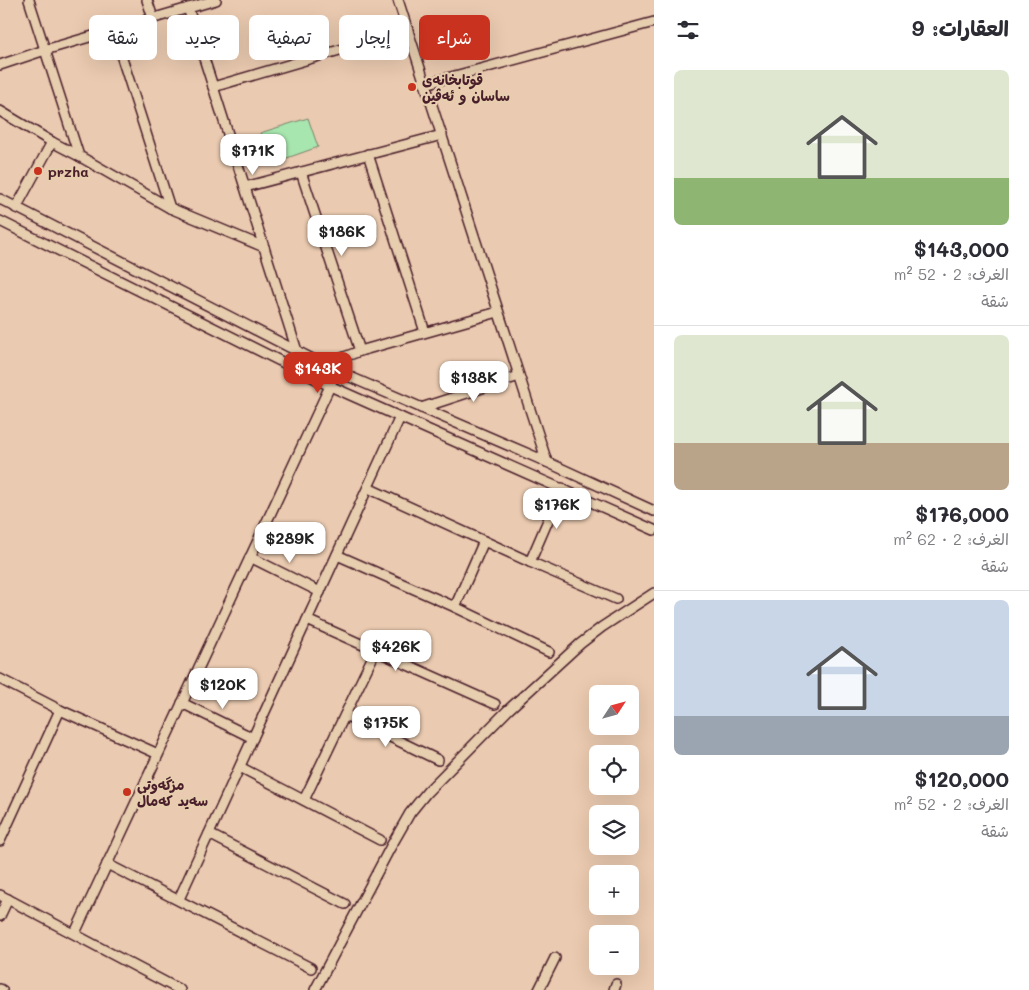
<!DOCTYPE html>
<html lang="ar">
<meta charset="utf-8">
<style>
body{margin:0;font-family:Mali,"Playpen Sans Arabic",sans-serif;background:#f2f2f3;color:#2b2b33;direction:rtl;height:100vh;display:flex;flex-direction:column;font-size:19px;white-space:nowrap}
*{box-sizing:border-box;margin:0}
p{font-size:16px;color:#7c7c81}
.icon{flex:none;width:28px;height:28px;fill:none;stroke:currentColor;stroke-width:2;stroke-linecap:round;stroke-linejoin:round}
.map{position:relative;flex:1;overflow:hidden;direction:ltr}
.drawer{display:flex;flex-direction:column;background:#fff;width:375px}
.drawer>*{flex:none}
.hud{position:absolute;left:15px;top:15px;width:475px;height:45px;direction:rtl;display:flex;gap:10px}
.needle{width:32px;rotate:54deg}
.tools{position:absolute;left:589px;top:685px;display:grid;gap:10px}
.tools a{display:grid;place-items:center;width:50px;height:50px;border-radius:8px;background:#fff;box-shadow:0 5px 20px #0002;font-size:25px}
.price{position:absolute;translate:-50% -42px;padding:0 11px;border-radius:10px;background:#fff;color:#222;font-size:16px;line-height:32px;filter:drop-shadow(0 1px 2px #0008)}
.price::after{content:'';position:absolute;left:50%;top:30px;width:15px;height:11px;margin-left:-8px;background:inherit;clip-path:polygon(0 0,100% 0,50% 100%)}
.price.active{background:#c8321e;color:#fff}
ul{padding:0;list-style:none}
li{display:grid;align-content:center;gap:10px;height:265px;padding:0 20px}
li+li{border-top:1px solid #e1e1e2}
li span{display:grid;place-items:center;height:155px;border-radius:8px;color:#555}
li>.icon{margin-inline-start:auto}
span .icon{width:90px;height:90px;fill:#fffc;stroke-width:1}
li b{font-size:21px}
h2{display:flex;justify-content:space-between;align-items:center;height:60px;padding:0 20px;font-size:21px}
.tag{padding:0 18px;border-radius:8px;background:#fff;box-shadow:0 5px 20px #0002;font-size:18px;line-height:45px}
.tag.active{background:#c8321e;color:#fff}
main{display:flex;flex:1;min-height:0}
.map>svg:first-child{display:block}
</style>
<main>
<section class="drawer">
<h2>العقارات: 9<svg class="icon" aria-label="filters" viewBox="0 0 24 24"><path d="M4 7h16M4 17h16"/><circle cx="9" cy="7" r="2"/><circle cx="15" cy="17" r="2"/></svg></h2>
<ul>
<li><span style="background:linear-gradient(#dfe7d0 70%,#8fb573 0)"><svg class="icon" aria-label="home" viewBox="0 0 24 24"><path d="M3 11l9-7 9 7M6 9v11h12V9"/></svg></span><div><b>$143,000</b><p>الغرف: 2 · 52 m²</p><p>شقة</p></div></li>
<li><span style="background:linear-gradient(#dfe7d0 70%,#b9a48a 0)"><svg class="icon" aria-label="home" viewBox="0 0 24 24"><path d="M3 11l9-7 9 7M6 9v11h12V9"/></svg></span><div><b>$176,000</b><p>الغرف: 2 · 62 m²</p><p>شقة</p></div></li>
<li><span style="background:linear-gradient(#c9d6e8 75%,#9aa5b1 0)"><svg class="icon" aria-label="home" viewBox="0 0 24 24"><path d="M3 11l9-7 9 7M6 9v11h12V9"/></svg></span><div><b>$120,000</b><p>الغرف: 2 · 52 m²</p><p>شقة</p></div></li>
</ul>
</section>
<div class="map">
<svg width="654" height="990" viewBox="0 0 654 990">
<rect width="100%" height="100%" fill="#eacab0"/>
<filter id="ink" filterUnits="userSpaceOnUse"><feTurbulence type="fractalNoise" baseFrequency=".02" numOctaves="2"/><feDisplacementMap in="SourceGraphic" scale="10" xChannelSelector="R" yChannelSelector="G"/><feConvolveMatrix kernelMatrix="1 2 1 2 8 2 1 2 1" color-interpolation-filters="sRGB"/></filter>
<g filter="url(#ink)">
<path fill="#a7e6ae" stroke="#78826c" d="M308,118L318,147L270,164L260,133Z"/>
<g fill="none" stroke-linecap="round" stroke-linejoin="round">
<defs>
<g id="minor">
<path d="M29,0L79,156"/>
<path d="M147,0L153,18"/>
<path d="M398,0L547,462"/>
<path d="M188,8L297,351"/>
<path d="M113,30L170,208"/>
<path d="M0,65L45,50L216,0"/>
<path d="M425,84L654,22"/>
<path d="M213,87L408,30"/>
<path d="M0,111L52,142L79,156L170,208L264,247"/>
<path d="M368,154L425,332"/>
<path d="M301,172L360,351"/>
<path d="M245,187L442,135"/>
<path d="M0,199L334,370L547,462L654,511"/>
<path d="M16,208L52,142"/>
<path d="M0,221L330,386L654,530"/>
<path d="M421,408L519,376"/>
<path d="M368,488L530,562L616,599"/>
<path d="M337,555L455,607L549,652"/>
<path d="M250,557L320,592"/>
<path d="M530,562L562,488"/>
<path d="M455,607L484,541"/>
<path d="M307,620L495,704"/>
<path d="M0,679L60,710L158,754"/>
<path d="M182,703L253,738"/>
<path d="M345,715L438,760"/>
<path d="M240,767L380,840"/>
<path d="M304,800L376,650"/>
<path d="M209,834L345,904"/>
<path d="M0,841L60,710"/>
<path d="M107,864L311,968"/>
<path d="M0,895L180,990"/>
<path d="M179,899L400,417"/>
<path d="M0,916L8,899"/>
<path d="M75,933L330,386L339,359L360,351L498,312"/>
<path d="M0,989L2,990"/>
<path d="M315,990L390,848L410,813L427,792L508,710L580,644L602,627L654,593"/>
<path d="M539,990L555,958"/>
<path d="M614,990L616,984"/>
</g>
</defs>
<use href="#minor" stroke="#4a1f2b" stroke-width="12"/>
<use href="#minor" stroke="#e7ceaf" stroke-width="9"/>
</g>
</g>
<g fill="#c8321e" stroke="#e7ceaf" stroke-width="2">
<circle cx="412" cy="87" r="5"/>
<circle cx="38" cy="171" r="5"/>
<circle cx="127" cy="792" r="5"/>
</g>
<g text-anchor="middle" dominant-baseline="central" stroke-width="4.5" stroke-linejoin="round" paint-order="stroke">
<g font-size="14" font-weight="bold" fill="#4a1f2b" stroke="#e7ceaf" text-anchor="start">
<text x="422" y="79">قوتابخانەی<tspan x="422" dy="16">ساسان و ئەڤین</tspan></text>
<text x="48" y="171">przha</text>
<text x="137" y="784">مزگەوتی<tspan x="137" dy="16">سەید کەمال</tspan></text>
</g>
</g>
</svg>
<div class="tools">
<a><svg class="needle" viewBox="-14 -14 28 28"><path d="M0-13l5 13h-10z" fill="#e53935"/><path d="M0 13l5-13h-10z" fill="#7c7c81"/></svg></a>
<a><svg class="icon" aria-label="locate" viewBox="0 0 24 24"><circle cx="12" cy="12" r="6"/><path d="M12 2v4M12 18v4M2 12h4M18 12h4"/></svg></a>
<a><svg class="icon" aria-label="layers" viewBox="0 0 24 24"><path d="M12 4l9 5-9 5-9-5zM3 14l9 5 9-5"/></svg></a>
<a>+</a>
<a>−</a>
</div>
<b class="price" style="left:253px;top:176px">$171K</b>
<b class="price" style="left:342px;top:257px">$186K</b>
<b class="price active" style="left:318px;top:394px">$143K</b>
<b class="price" style="left:474px;top:403px">$138K</b>
<b class="price" style="left:557px;top:530px">$176K</b>
<b class="price" style="left:290px;top:564px">$289K</b>
<b class="price" style="left:396px;top:672px">$426K</b>
<b class="price" style="left:223px;top:710px">$120K</b>
<b class="price" style="left:386px;top:748px">$175K</b>
<div class="hud">
<a class="tag active">شراء</a>
<a class="tag">إيجار</a>
<a class="tag">تصفية</a>
<a class="tag">جديد</a>
<a class="tag">شقة</a>
</div>
</div>
</main>
